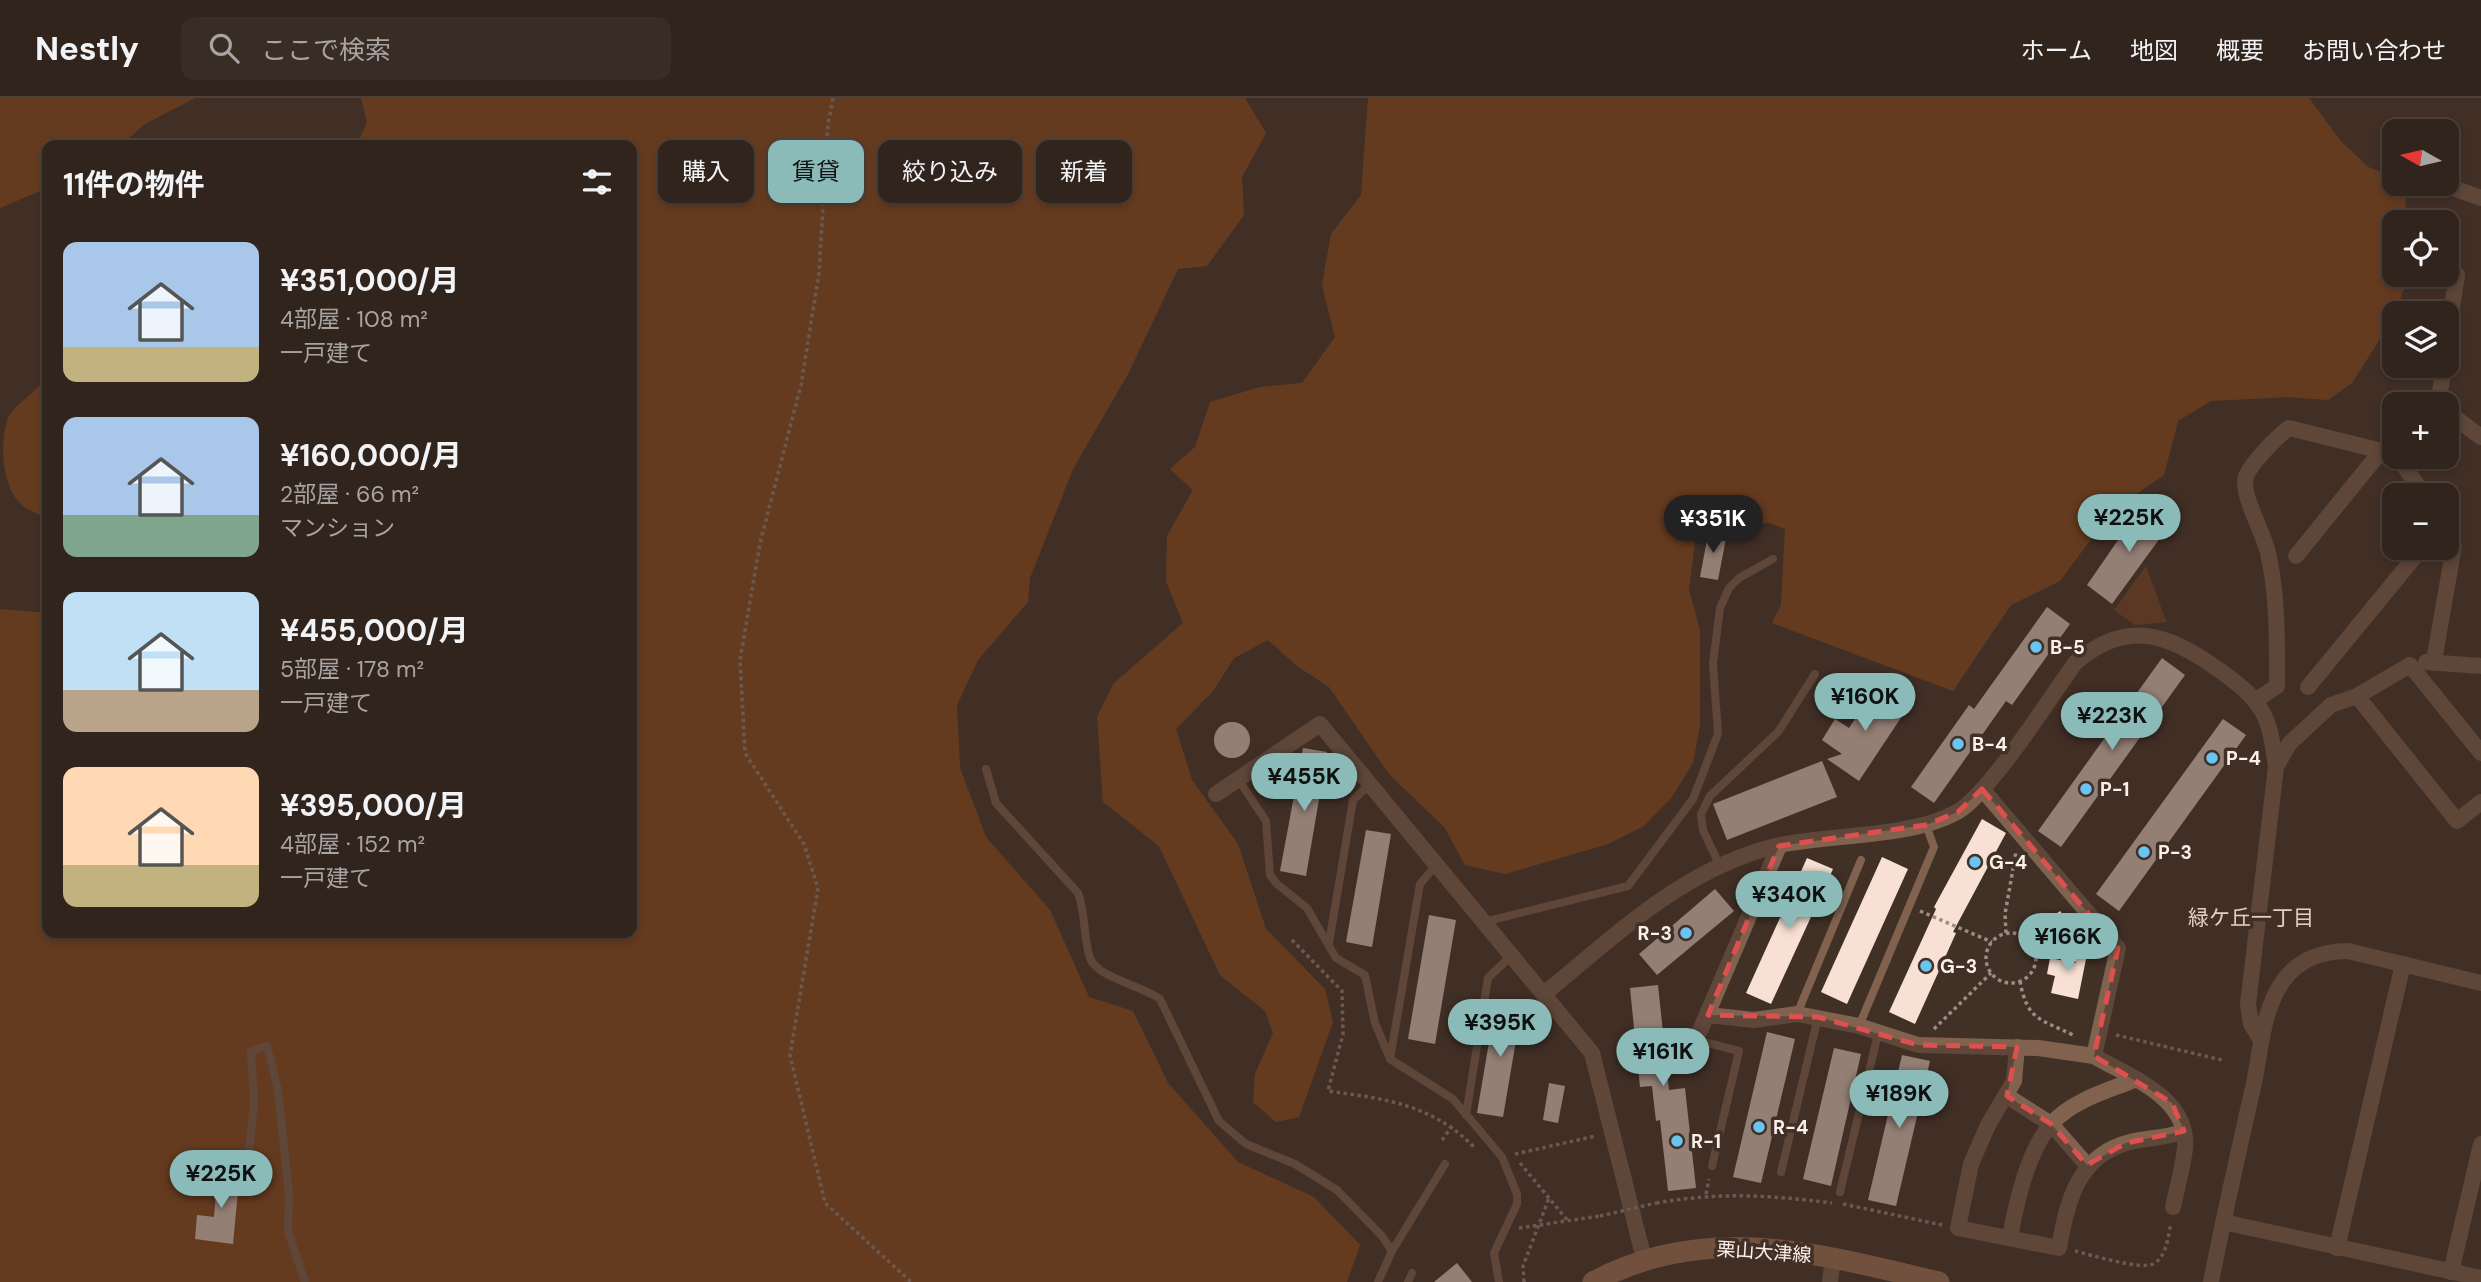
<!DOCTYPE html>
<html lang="ja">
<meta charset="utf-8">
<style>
body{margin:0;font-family:"DM Sans","Noto Sans JP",sans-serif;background:#392c25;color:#f1f3f6;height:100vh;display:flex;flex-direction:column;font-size:26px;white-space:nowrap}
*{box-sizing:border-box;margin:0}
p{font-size:23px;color:#a8a4a3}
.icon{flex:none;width:38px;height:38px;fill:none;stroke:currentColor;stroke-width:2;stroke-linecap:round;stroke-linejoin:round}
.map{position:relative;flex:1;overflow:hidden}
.drawer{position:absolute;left:42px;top:42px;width:595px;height:798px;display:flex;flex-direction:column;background:#31241c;border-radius:14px;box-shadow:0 4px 10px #0003,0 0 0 2px #4c413b}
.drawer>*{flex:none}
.top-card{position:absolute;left:658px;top:42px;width:665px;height:63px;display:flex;gap:14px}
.needle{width:46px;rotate:278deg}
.fabs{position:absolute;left:2382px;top:21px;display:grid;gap:14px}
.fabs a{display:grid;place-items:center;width:77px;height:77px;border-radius:14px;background:#31241c;box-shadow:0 4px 10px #0003,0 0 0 2px #4c413b;font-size:35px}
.price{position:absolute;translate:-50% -60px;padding:0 16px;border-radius:24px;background:#8bbbb9;color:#111;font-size:23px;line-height:46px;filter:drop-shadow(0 2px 4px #0008)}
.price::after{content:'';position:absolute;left:50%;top:42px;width:21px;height:16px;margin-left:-10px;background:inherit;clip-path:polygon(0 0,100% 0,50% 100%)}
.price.active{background:#222;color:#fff}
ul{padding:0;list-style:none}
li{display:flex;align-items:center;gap:21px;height:175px;padding:0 21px}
li span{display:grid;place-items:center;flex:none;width:196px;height:140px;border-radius:14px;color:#555}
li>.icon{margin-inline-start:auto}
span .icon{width:84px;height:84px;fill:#fffc;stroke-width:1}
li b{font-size:30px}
h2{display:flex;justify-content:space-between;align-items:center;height:84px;padding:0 21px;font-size:30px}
.tag{padding:0 24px;border-radius:14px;background:#31241c;box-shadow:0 4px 10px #0003,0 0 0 2px #4c413b;font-size:24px;line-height:63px}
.tag.active{background:#8bbbb9;color:#111}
header{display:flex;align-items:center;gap:42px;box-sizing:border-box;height:98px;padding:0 35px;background:#31241c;border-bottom:2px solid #4c413b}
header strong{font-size:33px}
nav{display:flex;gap:38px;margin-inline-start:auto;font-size:24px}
.search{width:490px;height:63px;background:#392c25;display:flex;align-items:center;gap:18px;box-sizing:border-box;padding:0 24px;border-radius:14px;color:#a8a4a3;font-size:26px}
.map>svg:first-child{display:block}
</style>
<header>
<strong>Nestly</strong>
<div class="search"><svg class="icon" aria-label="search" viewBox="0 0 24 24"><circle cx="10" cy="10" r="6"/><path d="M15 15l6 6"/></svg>ここで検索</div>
<nav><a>ホーム</a><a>地図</a><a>概要</a><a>お問い合わせ</a></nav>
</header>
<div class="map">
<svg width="2481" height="1184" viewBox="0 0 2481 1184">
<rect width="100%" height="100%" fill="#413026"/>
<path fill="#7b4420" d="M2146,468L2165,520L2167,524L2135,527L2114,512Z"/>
<g fill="#914b19">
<path d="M0,0H195L145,26L121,47H47V90L0,110Z"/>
<path d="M361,0H1245L1266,35L1242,79L1244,117L1207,168L1178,171L1128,276L1073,371L1030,480L1028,504L978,562L957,607L960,670L986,739L1050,812L1089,899L1133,913L1168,985L1238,1064L1314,1099L1360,1147L1347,1184H0V511L47,515V835H632V47H357L367,24Z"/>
<path d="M1368,0H2309L2340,42L2368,69L2394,79V86H2405L2406,124H2394V177L2408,179L2394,219L2352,285L2328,302L2288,299L2211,303L2178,323L2164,377L2132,399L2123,398L2060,483L2011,507L1953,593L1772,525L1781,507L1785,431L1768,424C1743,436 1734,425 1706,423L1696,436L1689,492L1700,532V627L1693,665L1671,700L1644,728L1608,746L1505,776L1465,767L1445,730L1389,676L1329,589L1297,568L1268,542L1234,560L1213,593L1176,631L1192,682L1238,746L1266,831L1325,891L1333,924L1299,1019L1276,1024L1253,1004L1255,976L1273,935L1265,913L1220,877L1159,748L1103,704L1097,619L1114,585L1183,525L1166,483L1167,438L1193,392L1170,371L1195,349L1210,304L1260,289L1302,285L1335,239L1322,187L1331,136L1361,97Z"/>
<path d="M47,275V420C39,416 25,412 19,404C1,384 0,345 8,320C17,303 40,294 47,275Z"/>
</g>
<g fill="#f8e1d4">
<path d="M2143,406L2171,425L2112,506L2087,487Z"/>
<path d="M1709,431L1727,435L1718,482L1700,479Z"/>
<path d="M2047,509L2070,526L2012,607L2006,603L1934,705L1911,689L1969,607L1974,611Z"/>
<path d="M2162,560L2185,577L2061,749L2038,733Z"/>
<path d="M1876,589L1908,609L1859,683L1827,661L1842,656L1822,642L1835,621L1849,630Z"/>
<path d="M2223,621L2246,637L2119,813L2096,796Z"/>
<circle cx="1232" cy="642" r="18"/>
<path d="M1303,650L1327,654L1306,778L1280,773Z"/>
<path d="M1822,663L1837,699L1727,742L1713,706Z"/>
<path d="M1982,721L2006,735L1953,834L1956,835L1915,926L1889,914L1936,811L1934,809Z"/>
<path d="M1366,732L1391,736L1372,849L1346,844Z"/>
<path d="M1882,759L1908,771L1847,906L1821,894Z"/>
<path d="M1807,760L1833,771L1771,906L1746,895Z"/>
<path d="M1715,791L1734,813L1657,877L1639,856Z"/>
<path d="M2060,813L2075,833L2060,843L2046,823Z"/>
<path d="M1429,817L1456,822L1435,946L1408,941Z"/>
<path d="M2062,846L2088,851L2078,901L2051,895L2055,878L2047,876L2050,860L2076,865Z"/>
<path d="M1658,887L1669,992L1685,990L1696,1090L1668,1093L1660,1022L1656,1023L1652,988L1640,989L1630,890Z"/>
<path d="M1496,903L1522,907L1503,1019L1477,1015Z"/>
<path d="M1767,934L1795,941L1761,1085L1733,1079Z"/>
<path d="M1834,950L1861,956L1831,1088L1803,1081Z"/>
<path d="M1902,957L1930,963L1896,1108L1868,1102Z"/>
<path d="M1549,985L1565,988L1558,1025L1543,1022Z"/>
<path d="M218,1070L240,1072L233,1146L195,1141L197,1117L214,1119Z"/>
<path d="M1457,1165L1472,1184H1434Z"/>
</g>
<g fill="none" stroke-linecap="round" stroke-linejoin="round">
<g stroke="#9b8d84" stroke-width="3.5" stroke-dasharray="3.5 3.5" stroke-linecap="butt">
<path d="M833,0L828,26L819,175L801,287L760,445L740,562L745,655L804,746L818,790L790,957L825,1105L911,1184"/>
<path d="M1920,813L1992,844"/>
<path d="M2006,835L2005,816L2016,754"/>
<circle cx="2011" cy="860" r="25"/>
<path d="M1292,842L1342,893L1343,936L1328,993C1386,1001 1431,1006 1474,1049"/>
<path d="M2020,883C2027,923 2041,921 2073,937"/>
<path d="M1934,931L1991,875"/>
<path d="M2116,937L2222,962"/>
<path d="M1442,1042L1453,1027"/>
<path d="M1515,1056L1596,1038"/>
<path d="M1520,1065L1568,1123"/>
<path d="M1706,1096L1709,1081"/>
<path d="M1656,1105C1721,1094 1767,1097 1832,1105"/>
<path d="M1843,1106L1942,1127"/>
<path d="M1519,1130L1600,1118"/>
<path d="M2075,1153C2091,1157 2140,1172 2153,1166C2167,1159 2168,1138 2171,1125"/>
<path d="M1524,1184L1523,1168L1549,1100"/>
</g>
<g stroke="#81624f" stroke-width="8">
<path d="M986,671L996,705L1078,795C1086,816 1083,839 1090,860C1096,879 1143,888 1160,901L1219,1023L1246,1046L1295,1066L1337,1092L1382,1138L1392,1153"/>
<path d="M1238,681L1266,723L1270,777L1277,786L1307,810L1336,860L1365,877L1375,925L1390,961L1453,1001L1502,1059L1517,1096V1106L1494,1155L1499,1184"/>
<path d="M1719,766L1703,732L1701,716L1710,698L1778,634L1815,576"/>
<path d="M1484,824L1628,788L1693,701L1718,636L1713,565L1720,510L1729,490L1739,480L1773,461"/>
<path d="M1329,845L1353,702L1370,686"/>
<path d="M1797,916L1861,762"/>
<path d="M1859,928L1934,749L1926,727"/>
<path d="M1696,942L1739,953L1712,1068"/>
<path d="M1390,961L1420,786L1437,766"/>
<path d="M1466,1017L1488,880L1512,857"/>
<path d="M1781,1074L1818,919"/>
<path d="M246,1081L254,1005L251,953L267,948L278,992L289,1095L288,1133L305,1184"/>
<path d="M1840,1094L1878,936"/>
<path d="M1378,1184L1392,1153L1445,1066"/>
<path d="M1408,1184L1412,1175"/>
</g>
<g stroke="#81624f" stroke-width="16">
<path d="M2442,86L2481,100"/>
<path d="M2446,248L2457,177"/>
<path d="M2438,306L2444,268"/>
<path d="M2446,313L2481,339"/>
<path d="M2398,359L2424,397"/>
<path d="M2296,458L2382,352"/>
<path d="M2434,563L2454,448"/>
<path d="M2426,564L2481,568"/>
<path d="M2308,589L2422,450"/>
<path d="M2357,598L2457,723L2481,704"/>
<path d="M2255,603L2277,588C2277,543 2278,498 2268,455C2264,435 2240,396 2246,378C2252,364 2277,339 2289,330L2394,356"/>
<path d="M2276,669L2289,646L2331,607L2357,598L2410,567L2481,655"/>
<path d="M1216,696L1320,626L1592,955L1644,1161"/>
<path d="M1544,896C1616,837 1686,768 1780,747C1833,736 1910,740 1957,714C1988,697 2051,599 2075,565C2127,520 2169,536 2219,572C2237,585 2254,597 2264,617C2272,633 2273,651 2276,669L2248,906L2251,926L2261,942"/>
<path d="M1708,917L1754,922L1797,916L1859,928L1918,947L2038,950L2094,958L2118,850L1982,691"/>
<path d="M1696,942L1779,748"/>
<path d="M2017,949L2014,983L1988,1027L1971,1066L1958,1130L2059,1150C2067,1103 2078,1057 2130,1044C2148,1039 2166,1041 2184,1033"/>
<path d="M2094,958C2131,980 2189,999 2185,1050C2183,1069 2177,1090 2173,1109"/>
<path d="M2007,998L2051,1026L2087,1067"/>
<path d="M2223,1124L2481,1180"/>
<path d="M2010,1140C2016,1105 2028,1051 2053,1024C2074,1002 2107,993 2134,982"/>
<path d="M2337,1150L2403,866"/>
<path d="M2451,1174L2481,1046"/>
<path d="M1830,1184L1833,1159"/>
<path d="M2211,1184C2224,1117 2239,1052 2254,985C2261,952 2262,913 2283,883C2298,862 2322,853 2348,853L2481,885"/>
</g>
<path stroke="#ac7a5c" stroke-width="21" d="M1593,1184C1707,1123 1820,1156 1939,1184"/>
<path stroke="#9b8d84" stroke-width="3.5" stroke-dasharray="3.5 3.5" stroke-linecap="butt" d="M1600,1118L1656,1105"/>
</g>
<path d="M0 0H2481V1184H0ZM1982,691L2118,850L2094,958L2172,1005L2184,1033L2126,1045L2087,1067L2051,1026L2007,998L2017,949L1918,947L1818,919L1708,917L1779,748L1926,727L1958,714Z" fill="#413026" fill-opacity=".55" fill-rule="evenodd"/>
<path fill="none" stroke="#de504f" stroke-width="5" stroke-dasharray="14 9" stroke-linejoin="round" d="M1982,691L2118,850L2094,958L2172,1005L2184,1033L2126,1045L2087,1067L2051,1026L2007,998L2017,949L1918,947L1818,919L1708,917L1779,748L1926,727L1958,714Z"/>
<g fill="#69c4f1" stroke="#413026" stroke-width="2.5">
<circle cx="2036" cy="549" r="7"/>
<circle cx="1958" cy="646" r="7"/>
<circle cx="2212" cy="660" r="7"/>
<circle cx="2086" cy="691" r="7"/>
<circle cx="2144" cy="754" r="7"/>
<circle cx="1975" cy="764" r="7"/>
<circle cx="1686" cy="835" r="7"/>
<circle cx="1926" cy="868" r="7"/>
<circle cx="1759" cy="1029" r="7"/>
<circle cx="1677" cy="1043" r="7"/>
</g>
<g text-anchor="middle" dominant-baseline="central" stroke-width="7" stroke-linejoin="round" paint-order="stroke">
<g font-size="19" font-weight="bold" fill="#fcf1ea" stroke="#413026" text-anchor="start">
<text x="2050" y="549">B-5</text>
<text x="1972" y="646">B-4</text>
<text x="2226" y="660">P-4</text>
<text x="2100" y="691">P-1</text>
<text x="2158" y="754">P-3</text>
<text x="1989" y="764">G-4</text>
<text x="1672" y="835" text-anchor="end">R-3</text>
<text x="1940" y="868">G-3</text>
<text x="1773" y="1029">R-4</text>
<text x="1691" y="1043">R-1</text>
</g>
<g font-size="19" fill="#fcf1ea" stroke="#413026">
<text transform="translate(1764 1154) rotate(4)">栗山大津線</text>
</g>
<g font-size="21" fill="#e6cfc3" stroke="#413026">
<text x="2251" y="820">緑ケ丘一丁目</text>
</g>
</g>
</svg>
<div class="fabs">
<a><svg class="needle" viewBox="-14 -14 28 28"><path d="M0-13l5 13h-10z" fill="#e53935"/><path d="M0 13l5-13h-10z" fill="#a8a4a3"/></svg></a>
<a><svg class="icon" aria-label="locate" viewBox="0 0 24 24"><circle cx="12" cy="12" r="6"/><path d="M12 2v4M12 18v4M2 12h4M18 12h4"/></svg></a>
<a><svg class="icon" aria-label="layers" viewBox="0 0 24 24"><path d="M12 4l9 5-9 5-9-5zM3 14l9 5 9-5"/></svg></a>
<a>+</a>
<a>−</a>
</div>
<b class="price" style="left:2129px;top:456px">¥225K</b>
<b class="price active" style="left:1713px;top:457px">¥351K</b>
<b class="price" style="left:1865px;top:635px">¥160K</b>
<b class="price" style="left:2112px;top:654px">¥223K</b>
<b class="price" style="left:1304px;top:715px">¥455K</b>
<b class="price" style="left:1789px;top:833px">¥340K</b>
<b class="price" style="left:2068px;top:875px">¥166K</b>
<b class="price" style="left:1500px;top:961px">¥395K</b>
<b class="price" style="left:1663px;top:990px">¥161K</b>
<b class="price" style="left:1899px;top:1032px">¥189K</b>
<b class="price" style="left:221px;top:1112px">¥225K</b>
<div class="top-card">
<a class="tag">購入</a>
<a class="tag active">賃貸</a>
<a class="tag">絞り込み</a>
<a class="tag">新着</a>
</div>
<section class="drawer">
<h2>11件の物件<svg class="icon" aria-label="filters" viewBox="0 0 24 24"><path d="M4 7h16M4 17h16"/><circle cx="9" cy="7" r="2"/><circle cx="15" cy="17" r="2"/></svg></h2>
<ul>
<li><span style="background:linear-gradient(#a9c7e8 75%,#c2b280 0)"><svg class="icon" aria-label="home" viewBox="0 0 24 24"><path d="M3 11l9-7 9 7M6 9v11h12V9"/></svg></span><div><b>¥351,000/月</b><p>4部屋 · 108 m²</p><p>一戸建て</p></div></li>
<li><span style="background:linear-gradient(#a9c7e8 70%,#7fa58c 0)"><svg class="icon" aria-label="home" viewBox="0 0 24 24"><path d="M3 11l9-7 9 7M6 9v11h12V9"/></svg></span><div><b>¥160,000/月</b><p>2部屋 · 66 m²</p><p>マンション</p></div></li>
<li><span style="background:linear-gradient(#bfe0f5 70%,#b9a48a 0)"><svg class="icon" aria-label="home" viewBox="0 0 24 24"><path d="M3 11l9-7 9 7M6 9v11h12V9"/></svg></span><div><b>¥455,000/月</b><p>5部屋 · 178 m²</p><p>一戸建て</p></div></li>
<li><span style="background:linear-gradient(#ffd9b3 70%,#c2b280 0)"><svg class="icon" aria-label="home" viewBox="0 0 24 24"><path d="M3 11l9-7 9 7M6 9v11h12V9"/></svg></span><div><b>¥395,000/月</b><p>4部屋 · 152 m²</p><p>一戸建て</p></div></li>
</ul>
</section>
</div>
